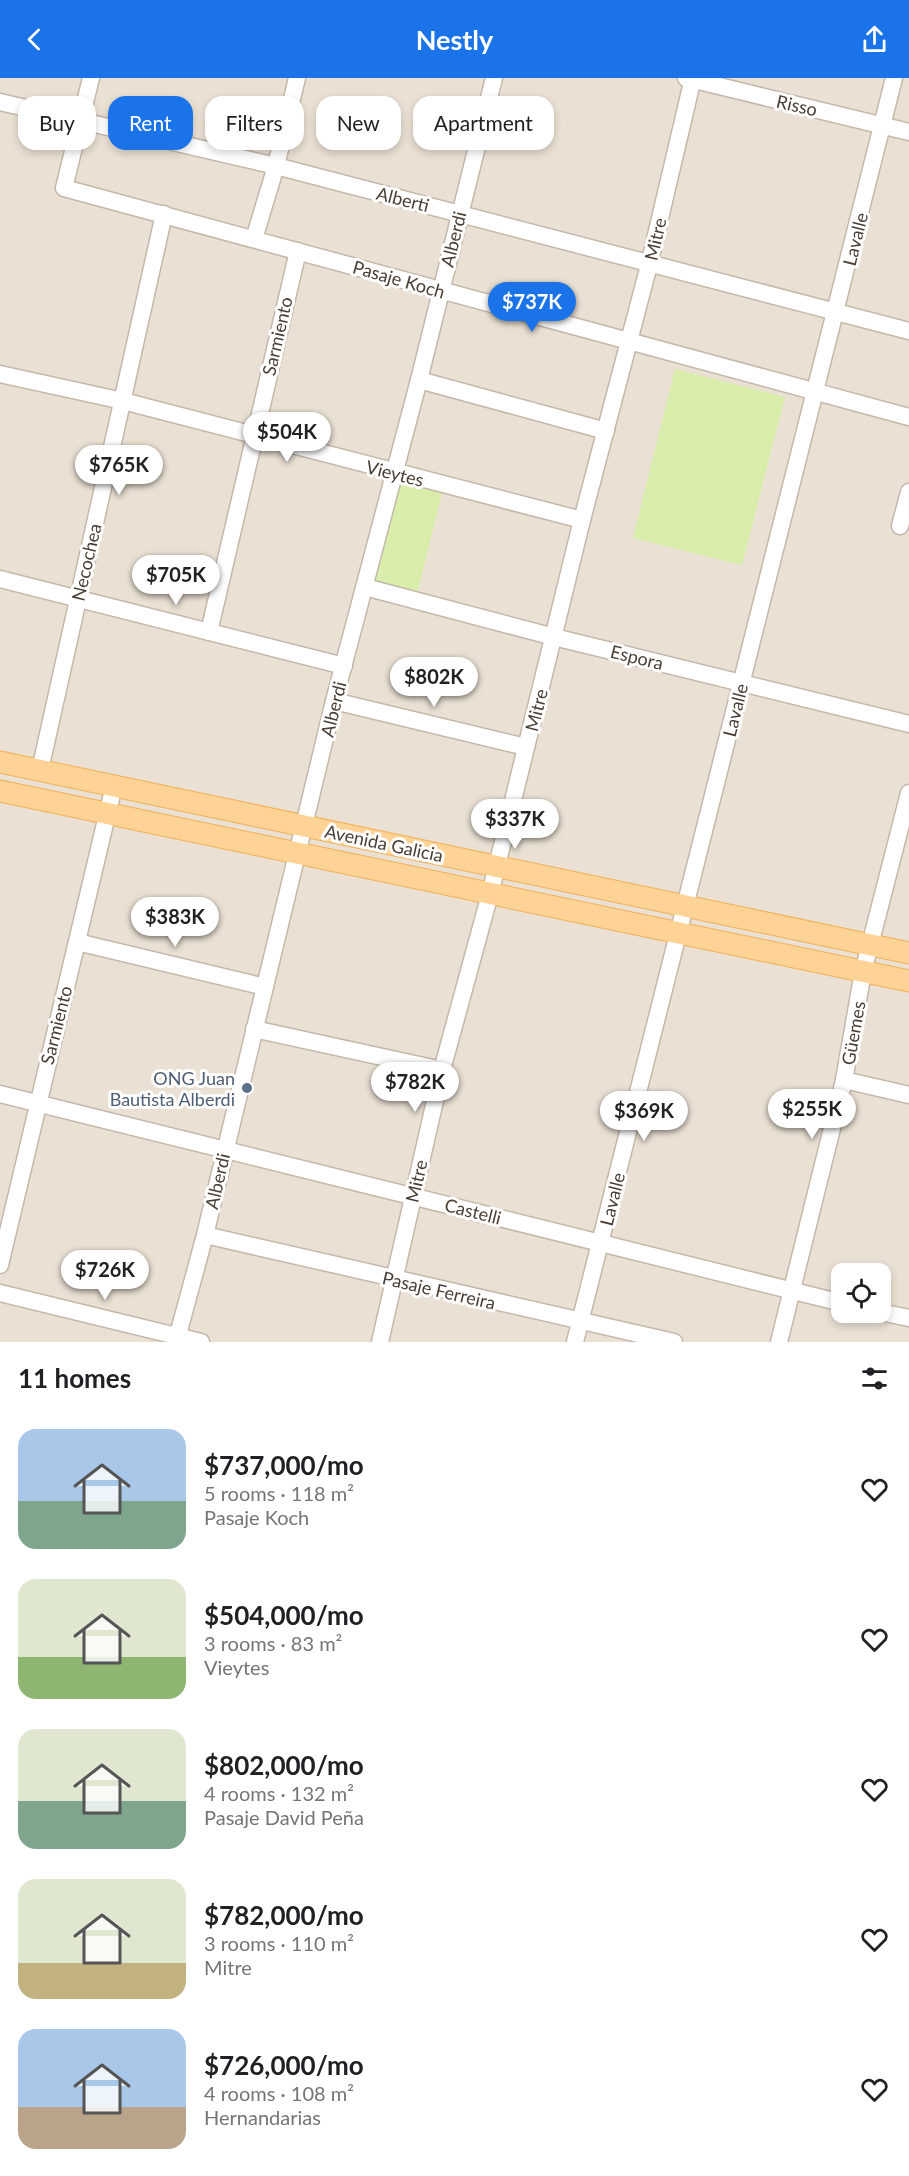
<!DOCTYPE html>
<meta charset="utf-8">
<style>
body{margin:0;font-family:Lato,sans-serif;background:#f2f2f2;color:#202124;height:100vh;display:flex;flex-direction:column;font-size:22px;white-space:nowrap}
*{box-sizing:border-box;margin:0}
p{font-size:20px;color:#757577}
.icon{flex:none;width:33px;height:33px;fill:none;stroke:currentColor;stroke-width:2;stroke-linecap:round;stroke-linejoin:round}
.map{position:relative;height:1264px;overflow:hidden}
.sheet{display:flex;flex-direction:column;background:#fff;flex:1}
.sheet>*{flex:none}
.top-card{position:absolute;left:18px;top:18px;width:600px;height:54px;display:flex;gap:12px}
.controls{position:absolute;left:831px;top:1185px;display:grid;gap:12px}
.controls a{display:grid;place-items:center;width:60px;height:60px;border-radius:12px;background:#fff;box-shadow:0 3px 9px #0003;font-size:30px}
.price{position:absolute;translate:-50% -51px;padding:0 14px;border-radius:21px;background:#fff;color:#222;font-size:20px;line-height:39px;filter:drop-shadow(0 2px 3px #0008)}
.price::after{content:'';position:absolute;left:50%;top:36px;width:18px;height:14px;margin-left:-9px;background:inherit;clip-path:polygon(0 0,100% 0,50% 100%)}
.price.active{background:#1a73e8;color:#fff}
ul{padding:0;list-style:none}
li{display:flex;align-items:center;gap:18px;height:150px;padding:0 18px}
li span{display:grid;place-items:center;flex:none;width:168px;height:120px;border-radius:18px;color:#555}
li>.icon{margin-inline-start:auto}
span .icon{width:72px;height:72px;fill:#fffc;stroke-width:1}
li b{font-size:26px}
h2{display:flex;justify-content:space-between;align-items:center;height:72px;padding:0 18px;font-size:26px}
.chip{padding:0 21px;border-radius:18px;background:#fff;box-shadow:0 3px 9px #0003;font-size:21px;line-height:54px}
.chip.active{background:#1a73e8;color:#fff}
header{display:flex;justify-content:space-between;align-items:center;height:78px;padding:0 18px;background:#1a73e8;color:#fff;font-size:27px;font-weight:700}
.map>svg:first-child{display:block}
</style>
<header><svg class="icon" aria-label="back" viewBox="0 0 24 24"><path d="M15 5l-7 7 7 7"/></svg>Nestly<svg class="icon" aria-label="share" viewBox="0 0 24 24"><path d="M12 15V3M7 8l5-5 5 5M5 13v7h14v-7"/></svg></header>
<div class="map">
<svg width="909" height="1264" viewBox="0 0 909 1264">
<rect width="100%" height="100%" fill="#f5eee6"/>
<path fill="#eae0d3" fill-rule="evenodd" d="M0,0H909V1264H0ZM842,1196H880V1234H842Z"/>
<g fill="#d8eeaa">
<path d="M675,291L785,319L742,487L633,460Z"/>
<path d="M399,404L442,415L417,516L373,505Z"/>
</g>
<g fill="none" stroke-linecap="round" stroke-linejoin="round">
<defs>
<g id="minor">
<path d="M91,0L64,110L909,339"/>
<path d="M686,0L909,54"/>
<path d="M0,24L276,88L909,253"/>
<path d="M254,161L276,88L297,0"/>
<path d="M0,296L123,323L582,442"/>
<path d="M419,302L606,353"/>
<path d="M900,448L909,414"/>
<path d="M0,501L344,588"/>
<path d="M365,509L554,559L909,646"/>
<path d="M209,554L298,173"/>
<path d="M334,623L526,669"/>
<path d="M40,692L164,136"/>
<path d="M77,864L265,909"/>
<path d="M254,951L442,992"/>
<path d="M844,1002L909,1017"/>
<path d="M0,1016L842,1225"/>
<path d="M205,1157L674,1264"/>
<path d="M0,1187L114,708"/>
<path d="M0,1215L201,1264"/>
<path d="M880,1234L909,1240"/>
<path d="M176,1264L205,1157L334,623L419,302L494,0"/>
<path d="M380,1264L442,992L490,816L582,442L649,187L693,0"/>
<path d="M575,1264L894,0"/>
<path d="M779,1264L844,1002L863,894L909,715"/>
</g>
<g id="major">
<path d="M0,684L909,875"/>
<path d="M0,713L909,903"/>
</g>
</defs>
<use href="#minor" stroke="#c5b8aa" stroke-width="19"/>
<use href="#major" stroke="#f2b057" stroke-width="23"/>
<use href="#minor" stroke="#fff" stroke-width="16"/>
<use href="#major" stroke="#ffd395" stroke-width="21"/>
</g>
<circle fill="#5c6f8a" stroke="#fff" stroke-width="2" cx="247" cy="1010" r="6"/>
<g text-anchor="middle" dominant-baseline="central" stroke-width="6" stroke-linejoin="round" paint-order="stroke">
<g font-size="18" fill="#493e34" stroke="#fff">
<text transform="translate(797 27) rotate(13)">Risso</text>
<text transform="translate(403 121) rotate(14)">Alberti</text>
<text transform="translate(453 161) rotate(-76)">Alberdi</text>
<text transform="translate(655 161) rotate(-77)">Mitre</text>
<text transform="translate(855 161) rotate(-76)">Lavalle</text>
<text transform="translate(399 201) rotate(16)">Pasaje Koch</text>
<text transform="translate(277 258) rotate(-77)">Sarmiento</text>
<text transform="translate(395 395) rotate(14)">Vieytes</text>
<text transform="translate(86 484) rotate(-77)">Necochea</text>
<text transform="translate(637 579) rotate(14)">Espora</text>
<text transform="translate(333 631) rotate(-76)">Alberdi</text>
<text transform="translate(536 632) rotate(-76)">Mitre</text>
<text transform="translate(735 632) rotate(-76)">Lavalle</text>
<text transform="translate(384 765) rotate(12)">Avenida Galicia</text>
<text transform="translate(56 947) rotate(-76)">Sarmiento</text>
<text transform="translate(853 955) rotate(-80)">Güemes</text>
<text transform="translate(217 1103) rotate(-77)">Alberdi</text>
<text transform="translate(416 1103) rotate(-77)">Mitre</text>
<text transform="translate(612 1121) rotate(-76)">Lavalle</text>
<text transform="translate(473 1133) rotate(14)">Castelli</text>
<text transform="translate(439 1212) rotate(13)">Pasaje Ferreira</text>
</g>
<g font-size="18" fill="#4e5e75" stroke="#fff" text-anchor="end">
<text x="235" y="1000">ONG Juan<tspan x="235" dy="21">Bautista Alberdi</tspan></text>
</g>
</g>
</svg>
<div class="controls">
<a><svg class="icon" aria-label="locate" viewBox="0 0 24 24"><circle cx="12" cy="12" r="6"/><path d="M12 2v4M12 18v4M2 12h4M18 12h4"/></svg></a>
</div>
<b class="price active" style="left:532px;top:255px">$737K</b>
<b class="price" style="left:287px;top:385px">$504K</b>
<b class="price" style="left:119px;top:418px">$765K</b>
<b class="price" style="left:176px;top:528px">$705K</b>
<b class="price" style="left:434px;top:630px">$802K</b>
<b class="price" style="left:515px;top:772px">$337K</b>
<b class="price" style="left:175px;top:870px">$383K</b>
<b class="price" style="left:415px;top:1035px">$782K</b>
<b class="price" style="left:812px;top:1062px">$255K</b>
<b class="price" style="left:644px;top:1064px">$369K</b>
<b class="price" style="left:105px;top:1223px">$726K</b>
<div class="top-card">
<a class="chip">Buy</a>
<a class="chip active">Rent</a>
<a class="chip">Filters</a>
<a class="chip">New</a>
<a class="chip">Apartment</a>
</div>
</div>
<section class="sheet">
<h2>11 homes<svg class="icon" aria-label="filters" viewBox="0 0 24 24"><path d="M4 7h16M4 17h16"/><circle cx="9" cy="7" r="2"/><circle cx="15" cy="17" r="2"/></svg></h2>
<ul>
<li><span style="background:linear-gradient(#a9c7e8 60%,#7fa58c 0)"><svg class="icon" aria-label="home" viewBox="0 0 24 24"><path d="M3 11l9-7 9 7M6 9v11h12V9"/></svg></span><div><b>$737,000/mo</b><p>5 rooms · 118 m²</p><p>Pasaje Koch</p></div><svg class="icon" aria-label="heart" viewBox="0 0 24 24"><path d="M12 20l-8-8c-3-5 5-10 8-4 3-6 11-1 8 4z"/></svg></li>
<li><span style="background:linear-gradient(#dfe7d0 65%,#8fb573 0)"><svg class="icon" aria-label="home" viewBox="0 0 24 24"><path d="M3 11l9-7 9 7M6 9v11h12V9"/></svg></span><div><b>$504,000/mo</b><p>3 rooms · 83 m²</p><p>Vieytes</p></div><svg class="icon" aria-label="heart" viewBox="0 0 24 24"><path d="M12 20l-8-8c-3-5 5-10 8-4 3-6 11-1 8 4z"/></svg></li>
<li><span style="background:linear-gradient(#dfe7d0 60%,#7fa58c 0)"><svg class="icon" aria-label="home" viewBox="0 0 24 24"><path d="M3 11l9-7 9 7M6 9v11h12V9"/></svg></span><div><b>$802,000/mo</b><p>4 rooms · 132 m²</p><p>Pasaje David Peña</p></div><svg class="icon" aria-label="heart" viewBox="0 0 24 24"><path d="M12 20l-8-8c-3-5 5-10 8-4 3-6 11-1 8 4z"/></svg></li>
<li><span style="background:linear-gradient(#dfe7d0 70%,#c2b280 0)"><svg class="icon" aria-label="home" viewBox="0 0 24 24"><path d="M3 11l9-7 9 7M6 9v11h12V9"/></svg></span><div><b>$782,000/mo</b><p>3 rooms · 110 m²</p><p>Mitre</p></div><svg class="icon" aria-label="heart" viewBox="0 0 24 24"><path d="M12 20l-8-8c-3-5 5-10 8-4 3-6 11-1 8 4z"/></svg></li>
<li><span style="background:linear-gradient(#a9c7e8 65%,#b9a48a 0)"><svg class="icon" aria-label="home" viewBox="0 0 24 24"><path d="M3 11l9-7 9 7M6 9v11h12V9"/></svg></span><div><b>$726,000/mo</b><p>4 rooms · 108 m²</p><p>Hernandarias</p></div><svg class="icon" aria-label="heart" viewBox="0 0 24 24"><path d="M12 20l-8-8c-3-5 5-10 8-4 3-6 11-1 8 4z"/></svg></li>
</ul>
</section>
